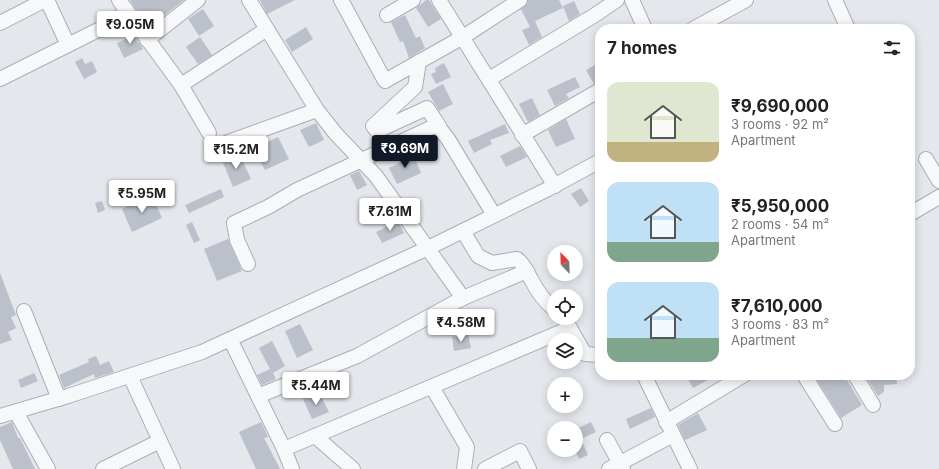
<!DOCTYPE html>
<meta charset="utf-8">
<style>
body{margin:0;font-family:Inter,sans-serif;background:#f2f2f2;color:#222;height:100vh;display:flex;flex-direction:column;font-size:15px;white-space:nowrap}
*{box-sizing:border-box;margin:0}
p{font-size:13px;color:#767676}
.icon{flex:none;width:22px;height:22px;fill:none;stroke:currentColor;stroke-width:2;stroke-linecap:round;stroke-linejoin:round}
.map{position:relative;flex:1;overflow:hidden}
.sheet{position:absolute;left:595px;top:24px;width:320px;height:356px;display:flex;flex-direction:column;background:#fff;border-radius:16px;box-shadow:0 2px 10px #0003}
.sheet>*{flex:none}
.needle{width:26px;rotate:337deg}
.fabs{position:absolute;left:547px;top:245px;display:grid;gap:8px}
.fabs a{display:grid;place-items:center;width:36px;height:36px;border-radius:50%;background:#fff;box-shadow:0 2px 10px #0003;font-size:20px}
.price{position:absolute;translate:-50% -34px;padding:0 9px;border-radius:4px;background:#fff;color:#222;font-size:13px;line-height:26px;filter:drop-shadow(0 1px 2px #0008)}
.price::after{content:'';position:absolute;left:50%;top:24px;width:12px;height:9px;margin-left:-6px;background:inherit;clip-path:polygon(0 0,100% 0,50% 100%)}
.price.selected{background:#111827;color:#fff}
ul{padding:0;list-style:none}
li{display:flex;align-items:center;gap:12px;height:100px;padding:0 12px}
li span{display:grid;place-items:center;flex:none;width:112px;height:80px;border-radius:12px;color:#555}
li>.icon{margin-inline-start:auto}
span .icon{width:48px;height:48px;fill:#fffc;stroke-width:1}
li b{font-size:17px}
h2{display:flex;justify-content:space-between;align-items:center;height:48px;padding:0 12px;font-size:17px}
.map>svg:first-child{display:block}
</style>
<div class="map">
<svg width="939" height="469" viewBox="0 0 939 469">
<rect width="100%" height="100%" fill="#e4e7ec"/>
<g fill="#bbc0ca">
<path d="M130,0H184L149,27L139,10L137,11Z"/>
<path d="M260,0H295L267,14Z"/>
<path d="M426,0H429L441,19L428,27L416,8Z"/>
<path d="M528,0H559L563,8L535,21L542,37L529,45L522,30L530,27L521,9L527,4Z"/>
<path d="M574,1L580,14L569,21L563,6Z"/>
<path d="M203,9L214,26L199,36L188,19Z"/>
<path d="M405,15L416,38L420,36L425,48L409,58L403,41L400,42L391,22Z"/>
<path d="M306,27L313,39L292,52L285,40Z"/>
<path d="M131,31L143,49L124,58L117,43L128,38L126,33Z"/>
<path d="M200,37L212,55L198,64L186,47Z"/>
<path d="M82,58L85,64L92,61L97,72L84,79L75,62Z"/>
<path d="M600,62V82L594,84L586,70Z"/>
<path d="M444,63L451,77L436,84L431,74L436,72L435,68Z"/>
<path d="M575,77L580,87L566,94L569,98L555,106L547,90Z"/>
<path d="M443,84L453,104L439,111L428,92Z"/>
<path d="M532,98L540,115L528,122L519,104Z"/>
<path d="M566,119L575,139L556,147L548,130Z"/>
<path d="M316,123L324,140L309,147L300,130Z"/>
<path d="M505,124L509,133L490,140L492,144L474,153L468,141Z"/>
<path d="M278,137L289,159L265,170L254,148Z"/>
<path d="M520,146L527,157L506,167L500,156Z"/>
<path d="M412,152L421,173L397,184L389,168L401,162L399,158Z"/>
<path d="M239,153L251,179L233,187L222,160Z"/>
<path d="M359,171L367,185L357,190L350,175Z"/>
<path d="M581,188L589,201L580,207L571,194Z"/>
<path d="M221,189L224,197L189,213L185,205Z"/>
<path d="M152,195L162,218L132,232L122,209Z"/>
<path d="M102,201L105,210L98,213L95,203Z"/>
<path d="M398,221L404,233L382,243L376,232Z"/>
<path d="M192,222L200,240L194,243L186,225Z"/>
<path d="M228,239L242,271L217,281L204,249Z"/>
<path d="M0,273L16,315L11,317L16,328L8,332L12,340L0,344Z"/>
<path d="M300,324L313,350L297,358L285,331Z"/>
<path d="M468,334L471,348L454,351L452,337Z"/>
<path d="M272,341L285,366L273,373L276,379L262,385L257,375L270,369L259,348Z"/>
<path d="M96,356L100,365L109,361L114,372L95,378L94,374L64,388L59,375L89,362L88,359Z"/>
<path d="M34,373L38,381L21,388L18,380Z"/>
<path d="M686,375H717L693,388Z"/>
<path d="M814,375H844L862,405L841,418Z"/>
<path d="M865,375H896L897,384L884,385V392L878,396Z"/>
<path d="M319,392L329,412L312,419L303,399Z"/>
<path d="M651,408L655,417L630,429L626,419Z"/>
<path d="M698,413L707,430L685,440L678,425Z"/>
<path d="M12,422L18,438H20L35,469H13L0,440V427Z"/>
<path d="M261,422L268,437L264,438L280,469H256L239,432Z"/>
<path d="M591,422L596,432L581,439L588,455L579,459L576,452V429Z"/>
</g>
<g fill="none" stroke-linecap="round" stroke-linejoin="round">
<defs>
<g id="minor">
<path d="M47,0L68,45"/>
<path d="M119,0L181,85L267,29"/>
<path d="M249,0L317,110L336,134L376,176L463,298"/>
<path d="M341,0L385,81L463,37L520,0"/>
<path d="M439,0L555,186"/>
<path d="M632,0L645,29"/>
<path d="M835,0L848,29"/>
<path d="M387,15L413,0"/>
<path d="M0,23L45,0"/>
<path d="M693,29L746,0"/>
<path d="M147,40L198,0"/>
<path d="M419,62L415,87L373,126L377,131L427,108L439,126"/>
<path d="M0,79L110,24L127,11"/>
<path d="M489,79L595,15L617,0"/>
<path d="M181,85L209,133"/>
<path d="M522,135L600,90"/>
<path d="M228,142L317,110"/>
<path d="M926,159L939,181"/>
<path d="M910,214L939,197"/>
<path d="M463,231L478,256L492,263L517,259C525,265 526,271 531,279C537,291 544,301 554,309"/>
<path d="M248,264L237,240L234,223L268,207L297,190L437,125L448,139L494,215"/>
<path d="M24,311L59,399"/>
<path d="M564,318L585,354L600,355"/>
<path d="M230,339L284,449L292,469"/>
<path d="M644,375L690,469"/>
<path d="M804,375L835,424"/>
<path d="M855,375L873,405"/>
<path d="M130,376L173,469"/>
<path d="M432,387L467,447L464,469"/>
<path d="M258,396L357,356L463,298L527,271"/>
<path d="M16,412L48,469"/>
<path d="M0,416L68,396L202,352L428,248L548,189L600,161"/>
<path d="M666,422L744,375"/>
<path d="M315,436L353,469"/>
<path d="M607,440L623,469"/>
<path d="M284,449L570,328"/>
<path d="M103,469L160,441"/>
<path d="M485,469L520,451L529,469"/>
<path d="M609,469L673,435"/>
</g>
</defs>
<use href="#minor" stroke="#a9aeb7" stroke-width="16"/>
<use href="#minor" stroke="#f7f8fa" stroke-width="14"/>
</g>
</svg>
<div class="fabs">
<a><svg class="needle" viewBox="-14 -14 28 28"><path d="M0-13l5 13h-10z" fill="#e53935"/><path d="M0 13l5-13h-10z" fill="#767676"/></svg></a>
<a><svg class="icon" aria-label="locate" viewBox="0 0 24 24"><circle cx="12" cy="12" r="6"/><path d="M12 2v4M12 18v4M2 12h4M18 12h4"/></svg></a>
<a><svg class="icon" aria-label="layers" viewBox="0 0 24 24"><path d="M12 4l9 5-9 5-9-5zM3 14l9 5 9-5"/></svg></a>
<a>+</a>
<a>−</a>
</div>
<b class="price" style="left:130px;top:45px">₹9.05M</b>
<b class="price selected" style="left:405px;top:169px">₹9.69M</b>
<b class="price" style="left:236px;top:170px">₹15.2M</b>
<b class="price" style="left:142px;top:214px">₹5.95M</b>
<b class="price" style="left:390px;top:232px">₹7.61M</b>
<b class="price" style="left:461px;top:343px">₹4.58M</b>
<b class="price" style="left:316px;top:406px">₹5.44M</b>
<section class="sheet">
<h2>7 homes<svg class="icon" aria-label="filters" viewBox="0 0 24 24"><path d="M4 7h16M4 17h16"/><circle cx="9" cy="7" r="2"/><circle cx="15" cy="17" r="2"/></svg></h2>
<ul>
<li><span style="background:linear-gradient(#dfe7d0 75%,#c2b280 0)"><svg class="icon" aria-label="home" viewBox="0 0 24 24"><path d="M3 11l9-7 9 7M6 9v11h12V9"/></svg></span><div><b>₹9,690,000</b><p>3 rooms · 92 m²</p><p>Apartment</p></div></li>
<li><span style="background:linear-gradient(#bfe0f5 75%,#7fa58c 0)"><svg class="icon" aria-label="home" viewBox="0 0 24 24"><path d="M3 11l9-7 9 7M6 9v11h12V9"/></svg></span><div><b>₹5,950,000</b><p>2 rooms · 54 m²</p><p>Apartment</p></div></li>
<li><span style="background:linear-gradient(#bfe0f5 70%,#7fa58c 0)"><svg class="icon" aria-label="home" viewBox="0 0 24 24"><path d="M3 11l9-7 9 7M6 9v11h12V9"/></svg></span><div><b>₹7,610,000</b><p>3 rooms · 83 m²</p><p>Apartment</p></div></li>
</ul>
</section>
</div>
